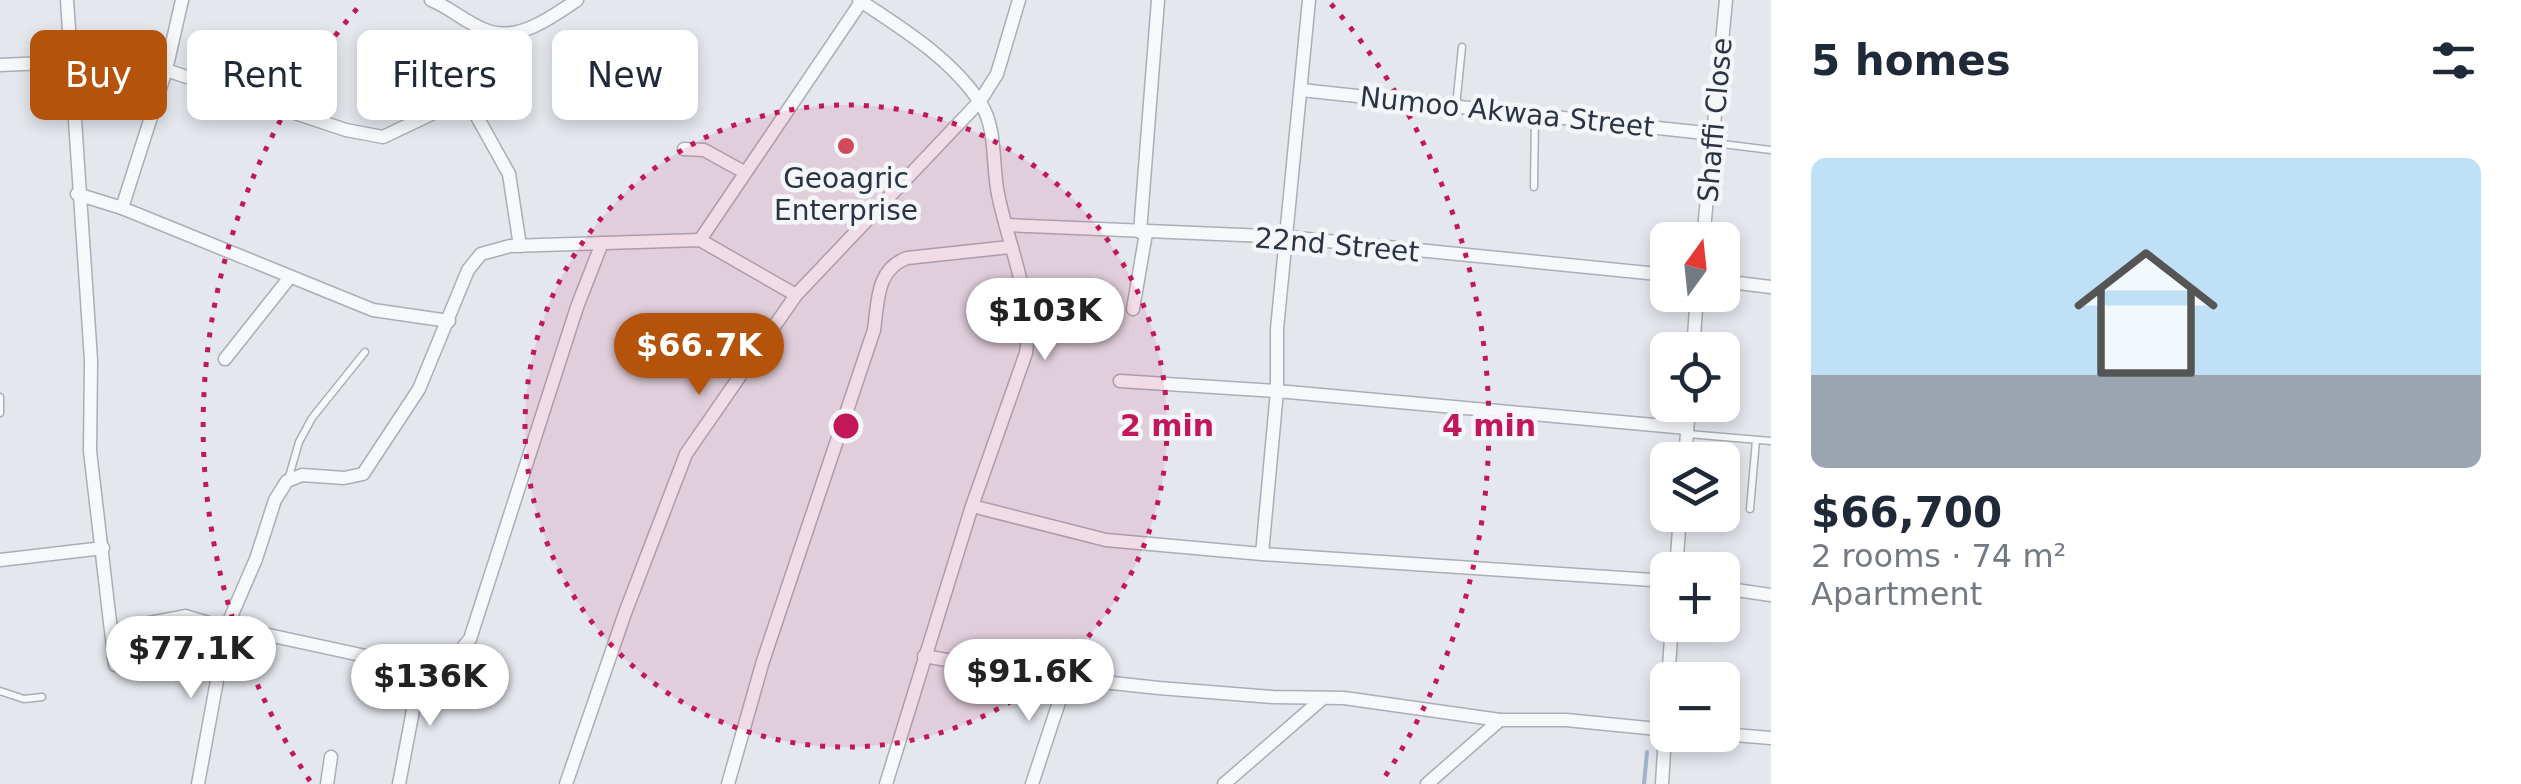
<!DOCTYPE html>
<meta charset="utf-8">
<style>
body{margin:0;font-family:"DejaVu Sans",sans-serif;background:#f6f6f7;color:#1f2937;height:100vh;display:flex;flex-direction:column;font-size:38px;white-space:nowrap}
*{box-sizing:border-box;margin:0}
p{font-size:32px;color:#747a83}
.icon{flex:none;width:55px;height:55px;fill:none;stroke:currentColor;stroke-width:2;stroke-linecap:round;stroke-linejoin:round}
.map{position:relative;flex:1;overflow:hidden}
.details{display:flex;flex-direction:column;background:#fff;width:750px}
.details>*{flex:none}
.top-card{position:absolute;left:30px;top:30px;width:950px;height:90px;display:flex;gap:20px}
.needle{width:65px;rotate:15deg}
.buttons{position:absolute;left:1650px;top:222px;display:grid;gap:20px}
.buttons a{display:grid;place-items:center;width:90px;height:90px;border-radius:15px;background:#fff;box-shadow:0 5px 15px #0003;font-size:50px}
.price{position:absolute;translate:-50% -85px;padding:0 22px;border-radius:35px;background:#fff;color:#222;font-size:32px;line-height:65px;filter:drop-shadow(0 2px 5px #0008)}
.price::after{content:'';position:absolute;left:50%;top:60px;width:30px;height:22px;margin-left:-15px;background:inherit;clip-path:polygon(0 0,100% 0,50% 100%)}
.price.on{background:#b45309;color:#fff}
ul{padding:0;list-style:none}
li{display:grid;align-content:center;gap:20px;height:530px;padding:0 40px}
li span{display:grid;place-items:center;height:310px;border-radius:15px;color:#555}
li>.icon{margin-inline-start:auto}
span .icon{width:180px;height:180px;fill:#fffc;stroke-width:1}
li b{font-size:42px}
h2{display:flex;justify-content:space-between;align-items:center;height:120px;padding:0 40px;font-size:42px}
.tag{padding:0 35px;border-radius:15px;background:#fff;box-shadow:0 5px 15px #0003;font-size:35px;line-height:90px}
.tag.on{background:#b45309;color:#fff}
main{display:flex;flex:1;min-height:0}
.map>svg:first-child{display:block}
</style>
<main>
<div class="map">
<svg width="1771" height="784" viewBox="0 0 1771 784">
<rect width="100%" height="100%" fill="#e4e7ec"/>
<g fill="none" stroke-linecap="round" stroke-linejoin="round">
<path stroke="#9fb4cc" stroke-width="4" d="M1644,784L1647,752"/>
<defs>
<g id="service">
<path d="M1456,106L1462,47"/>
<path d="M1714,143L1771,150"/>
<path d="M1534,187L1535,116"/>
<path d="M0,397V413"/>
<path d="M1688,434L1771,441"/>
<path d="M288,480L299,442L312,418L365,352"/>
<path d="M1750,509L1756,440"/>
<path d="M149,620L186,613L226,625"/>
<path d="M0,691L24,699L42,697"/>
</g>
<g id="minor">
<path d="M67,0L91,360L90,451L115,665"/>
<path d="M431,0C451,8 467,24 488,31C519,42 553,16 577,0"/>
<path d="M859,0C902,28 953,60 981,104C997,129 992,166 998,194C1008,245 1034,300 1026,353L972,506L886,784"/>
<path d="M0,65L69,62"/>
<path d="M166,70L346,130L383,137L463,99L470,104L509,174L520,246"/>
<path d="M1301,90L1714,134"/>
<path d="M684,149L704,150L744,172"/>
<path d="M77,194L122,208L373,310L449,321"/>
<path d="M122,208L166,70L182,0"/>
<path d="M1007,225L1287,237L1668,275"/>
<path d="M1140,232L1158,0"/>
<path d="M700,240L861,2"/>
<path d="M1703,240L1726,0"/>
<path d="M1722,281L1771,287"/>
<path d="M1133,309L1146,233"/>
<path d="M1693,350L1697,295"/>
<path d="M225,359L290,277"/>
<path d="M1120,381L1277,391L1687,428"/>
<path d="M1685,460L1689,405"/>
<path d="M972,506L1106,540L1262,554L1668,581"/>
<path d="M1262,554L1277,391V329L1309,0"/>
<path d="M0,560L103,548"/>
<path d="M1676,570L1680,515"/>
<path d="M1722,588L1771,595"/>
<path d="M227,626L421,668L444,664L453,659L470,639L577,307L602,243"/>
<path d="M924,656L1027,674L1159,688L1273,697L1344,698L1500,720H1566L1668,730"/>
<path d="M1668,680L1672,625"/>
<path d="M1722,734L1771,738"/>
<path d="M198,784L227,626L256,559L275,500L287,481L302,475L344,478L363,474L419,389L468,270L481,254L510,246L700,240L796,295"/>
<path d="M327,784L331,757"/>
<path d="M399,784L421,668"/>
<path d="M566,784L625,613L686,454L796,295L980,101L997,74L1019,0"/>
<path d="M728,784L763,661L874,330C878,302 876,269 907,258L1010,247"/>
<path d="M1032,784L1067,678"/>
<path d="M1224,784L1322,699"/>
<path d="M1427,784L1500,720"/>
<path d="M1662,784L1668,687"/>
</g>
</defs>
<use href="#service" stroke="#a9aeb7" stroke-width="9"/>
<use href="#minor" stroke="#a9aeb7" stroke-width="15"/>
<use href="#service" stroke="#f7f8fa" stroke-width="6"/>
<use href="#minor" stroke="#f7f8fa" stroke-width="12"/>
</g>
<circle cx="846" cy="426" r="321" fill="#c2185b" fill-opacity=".12"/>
<g fill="none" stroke="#c2185b" stroke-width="5" stroke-dasharray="5 10">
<circle cx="846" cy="426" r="321"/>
<path d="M310 781A643 643 0 0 1 361 4M1331 4A643 643 0 0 1 1382 781"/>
</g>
<circle fill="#d1495b" stroke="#f4f6f9" stroke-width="4" cx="846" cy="146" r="10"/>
<g text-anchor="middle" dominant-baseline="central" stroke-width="9" stroke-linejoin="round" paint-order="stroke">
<g font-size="28" fill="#2b3445" stroke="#f4f6f9">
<text transform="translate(1507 112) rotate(6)">Numoo Akwaa Street</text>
<text transform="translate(1715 120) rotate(-85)">Shaffi Close</text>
<text transform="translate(1337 245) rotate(5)">22nd Street</text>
</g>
<g font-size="28" fill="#2b3445" stroke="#f4f6f9">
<text x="846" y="178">Geoagric<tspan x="846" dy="32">Enterprise</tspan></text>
</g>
</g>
<circle cx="846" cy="426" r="15" fill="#c2185b" stroke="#f4f6f9" stroke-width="5"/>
<g font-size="30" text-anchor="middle" font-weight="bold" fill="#c2185b" stroke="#f4f6f9" stroke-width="9" stroke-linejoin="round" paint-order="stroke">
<text x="1167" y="436">2 min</text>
<text x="1489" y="436">4 min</text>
</g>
</svg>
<div class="buttons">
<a><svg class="needle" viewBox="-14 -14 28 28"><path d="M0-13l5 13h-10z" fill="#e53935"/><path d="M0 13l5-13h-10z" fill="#747a83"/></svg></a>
<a><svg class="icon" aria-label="locate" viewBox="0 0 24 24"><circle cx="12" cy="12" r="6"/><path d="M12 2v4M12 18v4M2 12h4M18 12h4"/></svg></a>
<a><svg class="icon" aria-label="layers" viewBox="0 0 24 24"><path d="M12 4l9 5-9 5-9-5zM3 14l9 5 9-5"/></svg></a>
<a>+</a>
<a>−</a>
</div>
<b class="price" style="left:1045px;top:363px">$103K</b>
<b class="price on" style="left:699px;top:398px">$66.7K</b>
<b class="price" style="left:191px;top:701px">$77.1K</b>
<b class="price" style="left:1029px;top:724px">$91.6K</b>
<b class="price" style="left:430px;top:729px">$136K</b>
<div class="top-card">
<a class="tag on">Buy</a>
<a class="tag">Rent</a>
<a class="tag">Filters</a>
<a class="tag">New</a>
</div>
</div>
<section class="details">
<h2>5 homes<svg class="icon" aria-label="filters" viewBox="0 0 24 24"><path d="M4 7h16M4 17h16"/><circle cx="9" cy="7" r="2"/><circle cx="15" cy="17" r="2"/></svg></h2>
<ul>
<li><span style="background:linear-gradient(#bfe0f5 70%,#9aa5b1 0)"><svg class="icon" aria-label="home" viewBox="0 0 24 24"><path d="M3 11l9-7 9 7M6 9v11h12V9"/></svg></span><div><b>$66,700</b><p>2 rooms · 74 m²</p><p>Apartment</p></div></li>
</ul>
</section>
</main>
